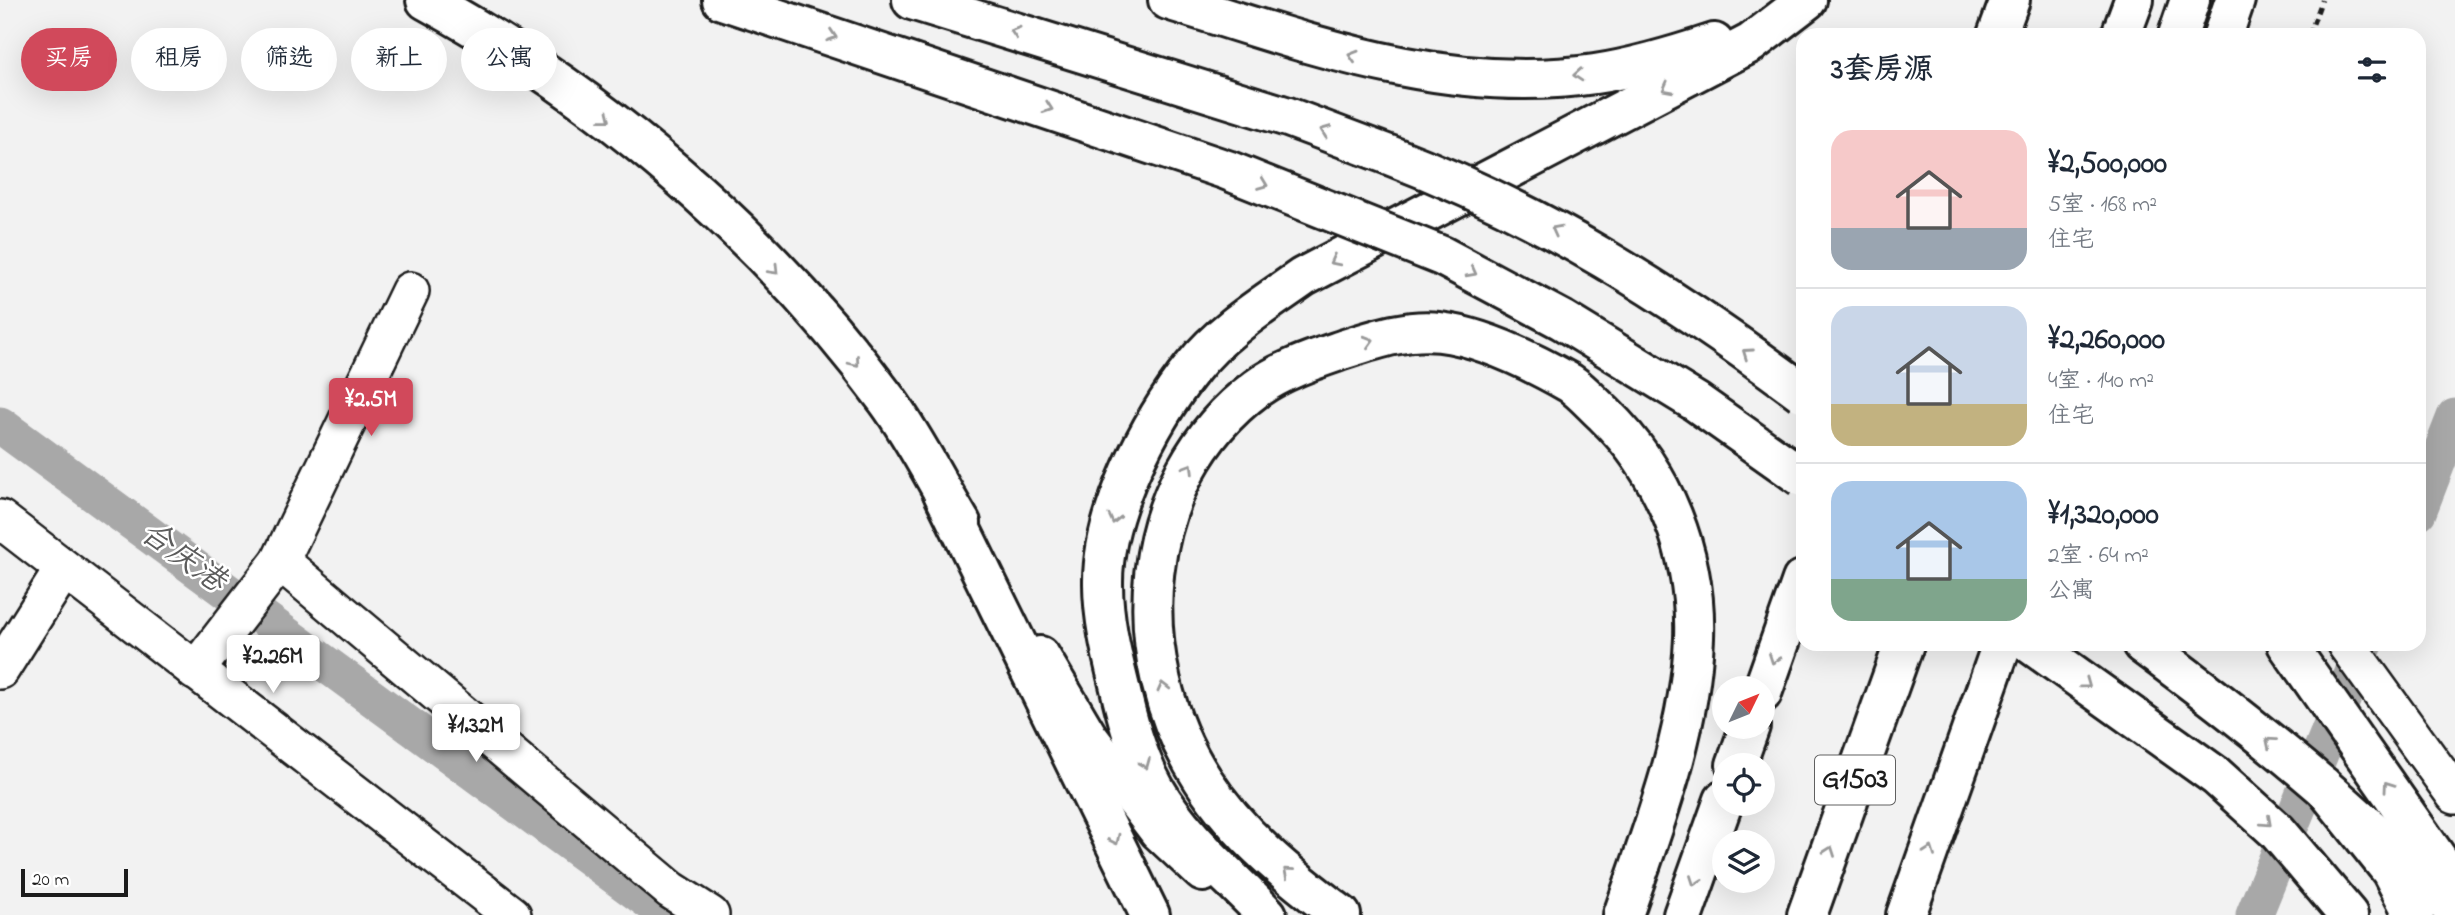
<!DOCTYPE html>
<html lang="zh">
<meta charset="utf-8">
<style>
body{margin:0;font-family:"Indie Flower","LXGW WenKai TC",sans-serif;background:#f6f6f7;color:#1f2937;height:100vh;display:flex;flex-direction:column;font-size:26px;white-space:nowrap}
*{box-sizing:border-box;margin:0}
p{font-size:23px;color:#747a83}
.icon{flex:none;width:38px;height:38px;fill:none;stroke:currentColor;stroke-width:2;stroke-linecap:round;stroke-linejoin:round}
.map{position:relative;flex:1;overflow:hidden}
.details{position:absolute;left:1796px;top:28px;width:630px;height:623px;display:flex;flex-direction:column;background:#fff;border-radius:21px;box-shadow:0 7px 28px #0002}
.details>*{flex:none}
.top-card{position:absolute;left:21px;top:28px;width:665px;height:63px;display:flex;gap:14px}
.needle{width:46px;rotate:47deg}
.tools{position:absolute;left:1712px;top:676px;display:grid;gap:14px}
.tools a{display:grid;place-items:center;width:63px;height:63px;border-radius:50%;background:#fff;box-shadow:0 7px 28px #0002;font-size:35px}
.scale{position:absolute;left:21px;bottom:18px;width:107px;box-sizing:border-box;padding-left:7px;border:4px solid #1c1c1c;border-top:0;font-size:19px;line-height:24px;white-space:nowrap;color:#1c1c1c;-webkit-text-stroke:5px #fff;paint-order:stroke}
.price{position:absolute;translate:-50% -60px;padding:0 16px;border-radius:7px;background:#fff;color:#222;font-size:23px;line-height:46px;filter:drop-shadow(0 2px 4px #0008)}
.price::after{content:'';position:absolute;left:50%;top:42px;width:21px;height:16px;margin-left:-10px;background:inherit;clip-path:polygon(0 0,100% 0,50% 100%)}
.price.selected{background:#d1495b;color:#fff}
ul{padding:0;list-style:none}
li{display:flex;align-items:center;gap:21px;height:175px;padding:0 35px}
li+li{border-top:2px solid #e0e1e3}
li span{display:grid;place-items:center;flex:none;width:196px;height:140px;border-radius:21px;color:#555}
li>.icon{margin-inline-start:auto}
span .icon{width:84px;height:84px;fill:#fffc;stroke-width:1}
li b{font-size:30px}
h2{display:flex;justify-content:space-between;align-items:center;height:84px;padding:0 35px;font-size:30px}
.tag{padding:0 24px;border-radius:32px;background:#fff;box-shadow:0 7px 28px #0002;font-size:24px;line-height:63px}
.tag.selected{background:#d1495b;color:#fff}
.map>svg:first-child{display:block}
</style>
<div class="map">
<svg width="2455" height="915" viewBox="0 0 2455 915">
<rect width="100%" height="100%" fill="#f2f2f2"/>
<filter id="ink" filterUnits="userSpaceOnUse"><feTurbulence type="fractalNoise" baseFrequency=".0143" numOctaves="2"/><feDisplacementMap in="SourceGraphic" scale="14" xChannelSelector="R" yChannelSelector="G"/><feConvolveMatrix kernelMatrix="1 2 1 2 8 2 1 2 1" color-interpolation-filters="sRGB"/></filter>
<g filter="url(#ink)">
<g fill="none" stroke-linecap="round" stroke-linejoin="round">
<g stroke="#a8a8a8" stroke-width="37">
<path d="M0,425L668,915"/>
<path d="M2418,512L2455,417"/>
<path d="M2254,915L2365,644"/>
</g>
<defs>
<g id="minor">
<path d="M0,519L512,915"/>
<path d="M280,561L671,890L710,915"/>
<path d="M2346,644L2455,795"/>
<path d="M0,670L63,570"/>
<path d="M195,671L280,561L410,291"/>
</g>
<g id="primary">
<path d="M426,0C603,97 767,237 887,400C915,438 937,483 961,523"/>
<path d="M912,0L1288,117L1389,155"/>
<path d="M2142,644C2253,726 2360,811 2455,912"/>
<path d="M1040,656L1088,737L1159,831L1203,872"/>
</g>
<g id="motorway">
<path d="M722,0L767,15"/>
<path d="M1168,0C1307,43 1447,96 1595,74C1635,68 1675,56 1714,43"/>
<path d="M1997,35L2010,0"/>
<path d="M2121,35L2134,0"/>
<path d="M2178,35L2190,0"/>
<path d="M2223,35L2235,0"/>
<path d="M943,493L1150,915"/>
<path d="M2031,644L2216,776L2277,831L2348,915"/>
<path d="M2287,644L2455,884"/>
<path d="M1762,693L1802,580"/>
<path d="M1736,765L1750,726"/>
<path d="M2323,786L2391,871L2414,915"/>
<path d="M1267,915C1229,875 1183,838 1155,789C1137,757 1127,719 1119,684C1111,652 1103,617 1103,584C1102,514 1149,422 1193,367C1222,330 1265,304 1303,277L1751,43L1807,0"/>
<path d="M1341,915C1290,877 1238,835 1203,780C1124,659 1134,479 1257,388C1282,370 1313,360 1342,350C1373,340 1407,328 1440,332C1483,337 1533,362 1570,383C1582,391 1593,404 1604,414C1664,472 1697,554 1694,638C1690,734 1654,825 1623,915"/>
<path d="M1683,915L1724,800"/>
<path d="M1807,915L1904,644"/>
<path d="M1906,915L2002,644"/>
</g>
</defs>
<use href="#minor" stroke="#1c1c1c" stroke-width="42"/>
<use href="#primary" stroke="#1c1c1c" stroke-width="44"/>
<use href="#motorway" stroke="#1c1c1c" stroke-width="44"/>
<path stroke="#1c1c1c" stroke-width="4.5" stroke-dasharray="7 5" stroke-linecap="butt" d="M2309,35L2322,0"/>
<use href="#minor" stroke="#fff" stroke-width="37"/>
<use href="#primary" stroke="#fff" stroke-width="38"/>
<use href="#motorway" stroke="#fff" stroke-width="38"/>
<defs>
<path id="primary-bridge" d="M1389,155C1544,214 1670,294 1802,392"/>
<path id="motorway-bridge" d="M767,15L1227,170L1442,256L1562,320L1696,402L1802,477"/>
</defs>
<use href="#primary-bridge" stroke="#1c1c1c" stroke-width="44" stroke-linecap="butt"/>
<use href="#motorway-bridge" stroke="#1c1c1c" stroke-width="44" stroke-linecap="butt"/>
<use href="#primary-bridge" stroke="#fff" stroke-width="38"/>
<use href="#motorway-bridge" stroke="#fff" stroke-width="38"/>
</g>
<defs><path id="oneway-chevron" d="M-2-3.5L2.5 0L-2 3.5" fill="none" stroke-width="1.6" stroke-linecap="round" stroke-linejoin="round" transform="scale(1.75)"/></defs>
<g stroke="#999">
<use href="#oneway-chevron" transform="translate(1015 32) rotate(-163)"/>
<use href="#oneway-chevron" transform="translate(832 36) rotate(18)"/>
<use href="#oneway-chevron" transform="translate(1353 56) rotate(-163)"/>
<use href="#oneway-chevron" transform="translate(1578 75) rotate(176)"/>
<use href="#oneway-chevron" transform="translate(1667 88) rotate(152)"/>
<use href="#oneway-chevron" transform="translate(1048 108) rotate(19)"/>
<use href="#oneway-chevron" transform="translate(606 118) rotate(38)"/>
<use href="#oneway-chevron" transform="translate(1325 131) rotate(-159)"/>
<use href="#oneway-chevron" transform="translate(1263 184) rotate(21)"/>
<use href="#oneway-chevron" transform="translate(1556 230) rotate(-152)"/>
<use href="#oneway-chevron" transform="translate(1334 261) rotate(153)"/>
<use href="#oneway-chevron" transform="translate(774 270) rotate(46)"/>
<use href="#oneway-chevron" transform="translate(1472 272) rotate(28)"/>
<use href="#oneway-chevron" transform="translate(1369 341) rotate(-17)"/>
<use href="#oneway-chevron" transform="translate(1747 353) rotate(-145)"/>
<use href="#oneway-chevron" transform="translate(855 362) rotate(50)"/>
<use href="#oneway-chevron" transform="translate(1189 468) rotate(-58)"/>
<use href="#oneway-chevron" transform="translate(1114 519) rotate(103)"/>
<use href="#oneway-chevron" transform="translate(1774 659) rotate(110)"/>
<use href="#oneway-chevron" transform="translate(2086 684) rotate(36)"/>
<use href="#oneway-chevron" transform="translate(1163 687) rotate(-104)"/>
<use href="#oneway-chevron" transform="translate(2270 742) rotate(-140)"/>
<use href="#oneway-chevron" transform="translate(1145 764) rotate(68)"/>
<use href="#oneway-chevron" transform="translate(2388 786) rotate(-125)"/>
<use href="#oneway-chevron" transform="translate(2267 822) rotate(42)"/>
<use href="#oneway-chevron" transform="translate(1115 840) rotate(64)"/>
<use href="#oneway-chevron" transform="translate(1830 851) rotate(-70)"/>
<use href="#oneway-chevron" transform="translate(1930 851) rotate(-70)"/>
<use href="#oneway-chevron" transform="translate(1288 872) rotate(-139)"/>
<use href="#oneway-chevron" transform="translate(1695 881) rotate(110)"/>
</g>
</g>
<g text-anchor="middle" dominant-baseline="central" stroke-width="5" stroke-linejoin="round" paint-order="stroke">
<rect fill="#fff" stroke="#606060" stroke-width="2" x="1815" y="755.5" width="80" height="49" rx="5"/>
<g font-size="28" font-weight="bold" fill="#1c1c1c">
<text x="1855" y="780">G1503</text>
</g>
<g font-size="32" font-style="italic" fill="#5b5b5b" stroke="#fff">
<text transform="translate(182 558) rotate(36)">合庆港</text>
</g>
</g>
</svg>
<div class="tools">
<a><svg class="needle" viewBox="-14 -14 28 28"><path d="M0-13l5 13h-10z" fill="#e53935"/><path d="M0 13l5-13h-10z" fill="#747a83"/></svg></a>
<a><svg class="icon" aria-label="locate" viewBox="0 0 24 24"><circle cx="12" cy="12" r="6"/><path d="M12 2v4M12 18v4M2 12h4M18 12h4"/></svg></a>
<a><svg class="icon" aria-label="layers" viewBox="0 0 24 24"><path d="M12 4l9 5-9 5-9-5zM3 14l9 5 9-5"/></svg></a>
</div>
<div class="scale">20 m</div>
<b class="price selected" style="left:371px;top:438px">¥2.5M</b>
<b class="price" style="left:273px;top:695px">¥2.26M</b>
<b class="price" style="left:476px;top:764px">¥1.32M</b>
<div class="top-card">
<a class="tag selected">买房</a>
<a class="tag">租房</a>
<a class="tag">筛选</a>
<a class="tag">新上</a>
<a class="tag">公寓</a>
</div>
<section class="details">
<h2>3套房源<svg class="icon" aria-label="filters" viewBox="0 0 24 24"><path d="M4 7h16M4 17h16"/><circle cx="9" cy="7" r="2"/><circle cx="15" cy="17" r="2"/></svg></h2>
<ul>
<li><span style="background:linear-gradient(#f6c9c9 70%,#9aa5b1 0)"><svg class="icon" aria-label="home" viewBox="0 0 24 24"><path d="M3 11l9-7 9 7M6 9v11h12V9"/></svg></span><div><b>¥2,500,000</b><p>5室 · 168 m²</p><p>住宅</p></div></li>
<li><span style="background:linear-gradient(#c9d6e8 70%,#c2b280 0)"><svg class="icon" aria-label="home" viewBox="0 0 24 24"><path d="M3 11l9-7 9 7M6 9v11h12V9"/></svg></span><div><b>¥2,260,000</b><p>4室 · 140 m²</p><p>住宅</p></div></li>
<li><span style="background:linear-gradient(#a9c7e8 70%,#7fa58c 0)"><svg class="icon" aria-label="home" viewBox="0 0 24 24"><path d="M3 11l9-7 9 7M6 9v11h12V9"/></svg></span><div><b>¥1,320,000</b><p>2室 · 64 m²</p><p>公寓</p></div></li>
</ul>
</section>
</div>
